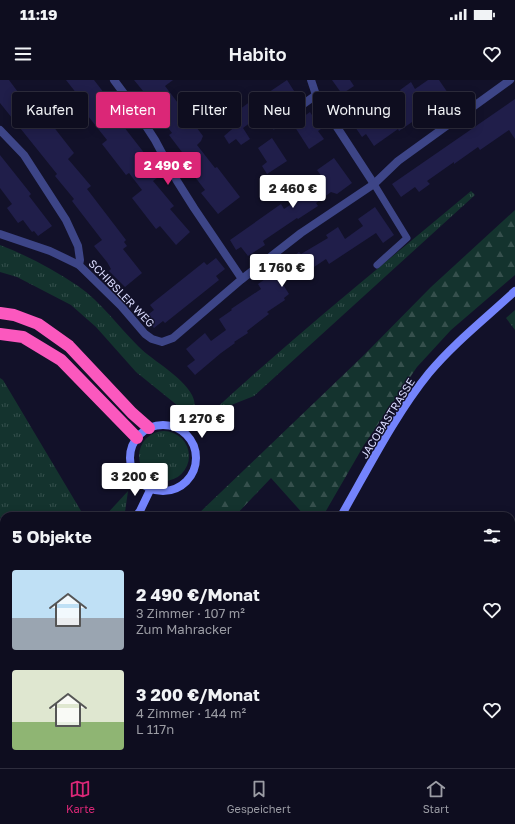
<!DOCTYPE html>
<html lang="de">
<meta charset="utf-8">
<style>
body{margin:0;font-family:"Golos Text",sans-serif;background:#1c1b2c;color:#f1f3f6;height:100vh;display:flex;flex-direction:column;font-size:15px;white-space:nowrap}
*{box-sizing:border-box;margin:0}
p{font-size:13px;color:#9b9ca4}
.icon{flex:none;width:22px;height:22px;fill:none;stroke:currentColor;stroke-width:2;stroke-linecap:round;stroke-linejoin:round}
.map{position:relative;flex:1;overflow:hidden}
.drawer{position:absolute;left:0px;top:432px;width:515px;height:256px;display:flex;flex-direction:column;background:#0e0d1f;border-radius:12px 12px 0 0;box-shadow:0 2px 10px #0003,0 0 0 1px #2e2d3d}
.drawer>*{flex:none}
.top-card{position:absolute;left:12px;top:12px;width:491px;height:36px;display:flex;gap:8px}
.price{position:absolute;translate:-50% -34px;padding:0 9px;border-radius:4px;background:#fff;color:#222;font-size:13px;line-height:26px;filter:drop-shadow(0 1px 2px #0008)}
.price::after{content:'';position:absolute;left:50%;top:24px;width:12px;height:9px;margin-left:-6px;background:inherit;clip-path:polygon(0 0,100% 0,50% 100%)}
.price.current{background:#db2777;color:#fff}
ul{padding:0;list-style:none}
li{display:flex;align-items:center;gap:12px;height:100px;padding:0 12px}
li span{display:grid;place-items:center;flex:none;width:112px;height:80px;border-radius:4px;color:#555}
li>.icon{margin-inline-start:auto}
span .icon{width:48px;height:48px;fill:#fffc;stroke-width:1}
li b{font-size:17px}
h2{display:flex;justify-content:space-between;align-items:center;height:48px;padding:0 12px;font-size:17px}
.chip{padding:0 14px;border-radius:4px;background:#0e0d1f;box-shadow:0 2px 10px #0003,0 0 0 1px #2e2d3d;font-size:14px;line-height:36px}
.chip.current{background:#db2777;color:#fff}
.status{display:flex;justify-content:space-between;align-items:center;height:28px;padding:0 20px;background:#0e0d1f;direction:ltr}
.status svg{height:11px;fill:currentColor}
header{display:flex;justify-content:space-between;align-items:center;height:52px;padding:0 12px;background:#0e0d1f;font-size:18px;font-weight:600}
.menu{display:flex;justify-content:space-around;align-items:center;height:56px;border-top:1px solid #2e2d3d;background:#0e0d1f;font-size:11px;color:#9b9ca4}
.menu a{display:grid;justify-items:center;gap:2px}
.menu .current{color:#db2777}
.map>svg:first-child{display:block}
</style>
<div class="status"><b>11:19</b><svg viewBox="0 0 49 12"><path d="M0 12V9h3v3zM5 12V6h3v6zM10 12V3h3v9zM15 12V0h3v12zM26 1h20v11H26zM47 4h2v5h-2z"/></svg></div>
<header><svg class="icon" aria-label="menu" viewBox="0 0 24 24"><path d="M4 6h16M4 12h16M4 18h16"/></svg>Habito<svg class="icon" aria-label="heart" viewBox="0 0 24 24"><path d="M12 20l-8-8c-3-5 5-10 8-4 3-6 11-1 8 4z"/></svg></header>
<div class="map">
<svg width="515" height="688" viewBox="0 0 515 688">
<defs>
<pattern id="grass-tufts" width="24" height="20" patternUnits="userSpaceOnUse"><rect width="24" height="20" fill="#14332e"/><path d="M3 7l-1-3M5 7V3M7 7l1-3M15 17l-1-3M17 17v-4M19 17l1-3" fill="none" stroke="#36504d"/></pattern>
<pattern id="forest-firs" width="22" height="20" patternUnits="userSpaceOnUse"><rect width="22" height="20" fill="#14332e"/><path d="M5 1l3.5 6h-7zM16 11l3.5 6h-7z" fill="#36504d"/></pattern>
</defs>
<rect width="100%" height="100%" fill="#121129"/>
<g fill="url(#grass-tufts)">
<path d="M471,111L475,115L254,316L211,333C295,255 384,184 471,111Z"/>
<path d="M0,165C28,176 53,189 78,206C101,222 118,246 138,266C154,282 181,295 192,315C196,323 195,330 193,338L136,292L96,247L71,225L17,197L0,192Z"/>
<path d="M515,230V250L506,238Z"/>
<path d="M0,298L3,300L84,436H4V444L0,437Z"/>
<circle cx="164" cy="376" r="25"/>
<path d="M128,411L125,432L122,436H105Z"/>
<path d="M0,649L4,655V684H23L26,688H0Z"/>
<path d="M216,684H337L340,688H213Z"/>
</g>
<path fill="url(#forest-firs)" d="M515,130V195L451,250L417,287L364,365L323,436H305L271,398L235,436H196L364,275L431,207Z"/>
<g fill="#201e4a">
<path d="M0,0H9L32,31L37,27L41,32H42L74,73L68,79L91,106L87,109L126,160L124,162L127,166L123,169L142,193L125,207L109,191L111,189L107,182L94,166L102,160L72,121L74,119L55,96L57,94L0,23Z"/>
<path d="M66,0H94L128,44L124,47L145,74L141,77L157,98L153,101L174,126L170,129L190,152L176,165L160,146L156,149L132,118L142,110L129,93L126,95L102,64L107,60L73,17L77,14Z"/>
<path d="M134,0H173L165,6L203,56L201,61L197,65L215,88L217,87L240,117L218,134L201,113L205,110L188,88L189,87L185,82L188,80L169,55L172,53L155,30L157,28Z"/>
<path d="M287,0L296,14L281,25L279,22L243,48L250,59L241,65L236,59L229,64L224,56L238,44L232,35L251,21L253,23Z"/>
<path d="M332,0H350L354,6L342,14Z"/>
<path d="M428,0H439L450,16L399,51L398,49L374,66L366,54L362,57L353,44L382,26L384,28L403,15L400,10L411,2L415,9Z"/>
<path d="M515,19V59L509,50L480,70L478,67L454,84V82L427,101L430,104L419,112L415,107L401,117L392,104Z"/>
<path d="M310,32L321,49L318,51L324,59L309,69L293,44Z"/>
<path d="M272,58L287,81L267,94L262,86L267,82L258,68Z"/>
<path d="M0,75L31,114L29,116L52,146L38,156L34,151L32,152L23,140L18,143L7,128L12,124L0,108Z"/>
<path d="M334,78L352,103L337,114L331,112L316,123L318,126L298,139L297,138L263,161L265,165L248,176L241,167L236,170L230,160L281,124L284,129L308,113L305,109L322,97L317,90Z"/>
<path d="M375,127L394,155L383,163L376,153L329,184L326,179L311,189L308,185L282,203L289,214L284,218L285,220L267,232L269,234L247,251L248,253L234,262L235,263L221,273L195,295L187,286L195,280L186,269L205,253L211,261L226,250L219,239L232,230L231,229L261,209L258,204L284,186L283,184L299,172L301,174L328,158L326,155L338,147L345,159L363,146L358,139Z"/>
<path d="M216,178L225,189L216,196L219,200L165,243L163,241L154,248L145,237L154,230L150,225L204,182L207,185Z"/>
</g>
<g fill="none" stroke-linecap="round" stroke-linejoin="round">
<path stroke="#3d4587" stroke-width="7" d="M374,104L407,158L377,185"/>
<g stroke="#3d4587" stroke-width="8">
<path d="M114,0L131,23L155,60L177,101L194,128L242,199"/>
<path d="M311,0L316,15L374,104"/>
<path d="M274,45L316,15"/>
<path d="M0,50L24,75L66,140L78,166L80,180L79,185L121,226L145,254L152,259L162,262L173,258L242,199L301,153L374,104L398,81L510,0"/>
<path d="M0,154L50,171L79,185"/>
</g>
<g stroke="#7484fc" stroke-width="8">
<circle cx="163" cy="378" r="33"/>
<path d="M136,436L140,431L151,408"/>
<path d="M341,436C368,389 395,335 429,293C454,263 486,238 515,211"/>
<path d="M0,573L4,569"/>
<path d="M202,688L204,684"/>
</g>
<g stroke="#fb58be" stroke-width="12">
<path d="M0,233L14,235L38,244L69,266L132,333L149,348"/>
<path d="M0,254L23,257L61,280L137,358"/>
<path d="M0,586L4,593"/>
<path d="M0,625L4,631"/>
<path d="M41,684L44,688"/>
<path d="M67,684L70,688"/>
</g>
</g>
<g text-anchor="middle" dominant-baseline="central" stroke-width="3" stroke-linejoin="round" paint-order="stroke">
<g font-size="11" fill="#dadbfe" stroke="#121129">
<text transform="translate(122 213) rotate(46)">SCHIBSLER WEG</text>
<text transform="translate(387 338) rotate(-58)">JACOBASTRASSE</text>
</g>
</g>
</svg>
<b class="price current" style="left:168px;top:106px">2 490 €</b>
<b class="price" style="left:293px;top:129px">2 460 €</b>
<b class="price" style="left:282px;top:208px">1 760 €</b>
<b class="price" style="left:202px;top:359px">1 270 €</b>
<b class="price" style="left:135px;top:417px">3 200 €</b>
<div class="top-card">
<a class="chip">Kaufen</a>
<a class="chip current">Mieten</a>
<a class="chip">Filter</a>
<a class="chip">Neu</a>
<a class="chip">Wohnung</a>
<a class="chip">Haus</a>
</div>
<section class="drawer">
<h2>5 Objekte<svg class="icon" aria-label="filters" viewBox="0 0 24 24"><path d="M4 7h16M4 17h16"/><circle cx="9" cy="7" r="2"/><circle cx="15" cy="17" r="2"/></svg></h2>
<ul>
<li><span style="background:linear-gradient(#bfe0f5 60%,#9aa5b1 0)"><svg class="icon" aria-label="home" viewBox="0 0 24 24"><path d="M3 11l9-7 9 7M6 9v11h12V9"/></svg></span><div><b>2 490 €/Monat</b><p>3 Zimmer · 107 m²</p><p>Zum Mahracker</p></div><svg class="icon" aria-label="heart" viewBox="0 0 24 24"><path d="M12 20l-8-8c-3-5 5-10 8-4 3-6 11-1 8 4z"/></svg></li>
<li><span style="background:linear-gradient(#dfe7d0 65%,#8fb573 0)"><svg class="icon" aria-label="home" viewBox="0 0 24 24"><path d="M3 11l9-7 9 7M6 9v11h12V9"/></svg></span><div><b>3 200 €/Monat</b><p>4 Zimmer · 144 m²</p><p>L 117n</p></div><svg class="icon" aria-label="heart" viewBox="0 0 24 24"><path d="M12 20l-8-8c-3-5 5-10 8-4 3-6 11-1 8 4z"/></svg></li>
</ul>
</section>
</div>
<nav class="menu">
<a class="current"><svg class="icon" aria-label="map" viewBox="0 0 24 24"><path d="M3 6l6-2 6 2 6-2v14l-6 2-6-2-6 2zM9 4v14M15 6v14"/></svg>Karte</a>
<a><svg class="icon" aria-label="saved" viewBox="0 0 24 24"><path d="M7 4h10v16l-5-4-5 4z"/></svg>Gespeichert</a>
<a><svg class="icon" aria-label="home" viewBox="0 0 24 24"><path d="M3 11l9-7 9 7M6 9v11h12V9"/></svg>Start</a>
</nav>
